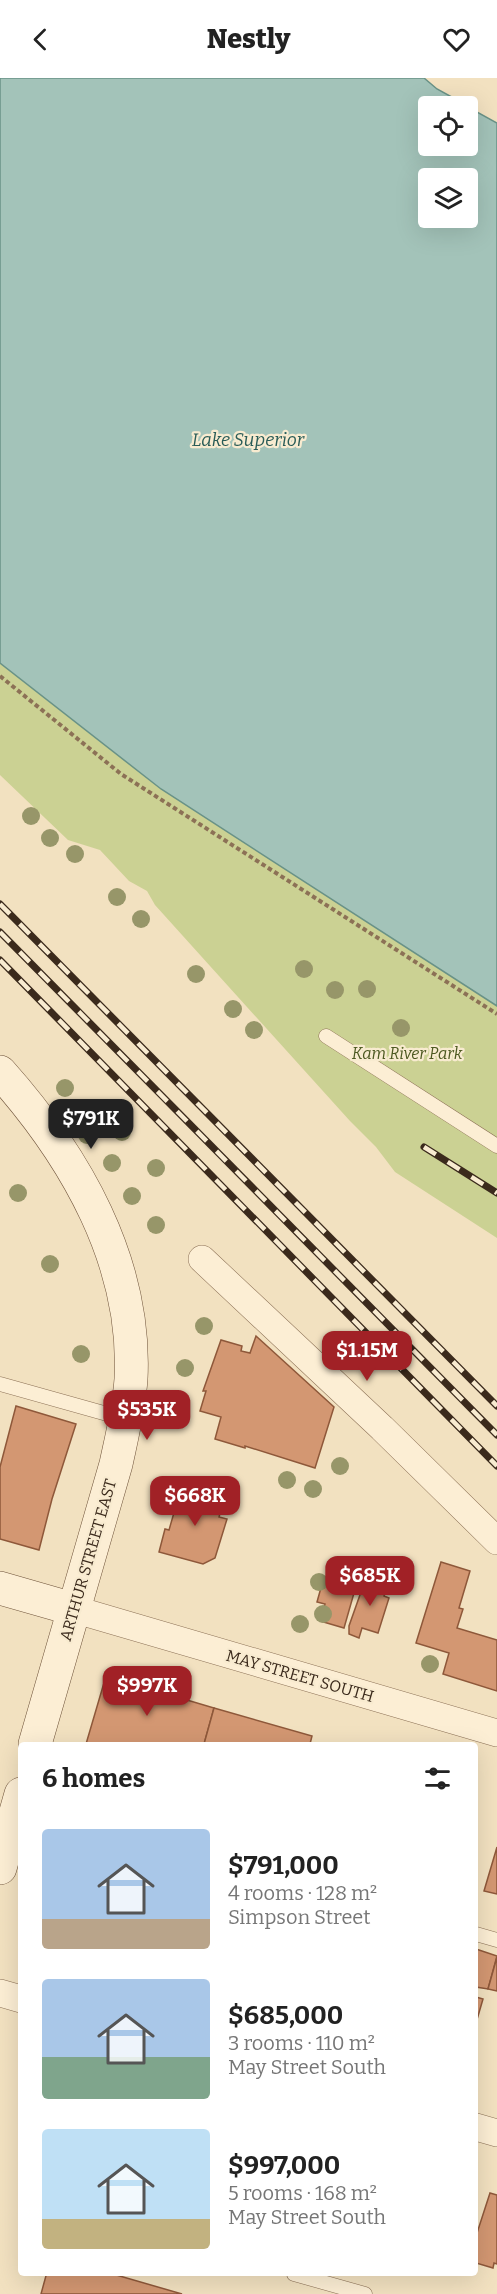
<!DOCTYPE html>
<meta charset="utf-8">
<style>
body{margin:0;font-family:Bitter,serif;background:#f6f6f6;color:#222;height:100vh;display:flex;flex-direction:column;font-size:22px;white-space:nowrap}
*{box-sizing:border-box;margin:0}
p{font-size:20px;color:#767676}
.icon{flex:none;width:33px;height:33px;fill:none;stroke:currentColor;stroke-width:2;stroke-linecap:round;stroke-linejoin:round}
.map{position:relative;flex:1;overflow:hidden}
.panel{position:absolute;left:18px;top:1664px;width:460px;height:534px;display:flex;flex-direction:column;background:#fff;border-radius:6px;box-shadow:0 6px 24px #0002}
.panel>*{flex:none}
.buttons{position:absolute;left:418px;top:18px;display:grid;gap:12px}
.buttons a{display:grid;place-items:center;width:60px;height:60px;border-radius:6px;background:#fff;box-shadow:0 6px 24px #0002;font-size:30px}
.price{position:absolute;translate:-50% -51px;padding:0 14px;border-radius:12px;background:#a12126;color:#fff;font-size:20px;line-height:39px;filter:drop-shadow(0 2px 3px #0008)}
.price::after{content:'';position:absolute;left:50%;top:36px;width:18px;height:14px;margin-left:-9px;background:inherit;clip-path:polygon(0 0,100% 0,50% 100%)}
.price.active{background:#222;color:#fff}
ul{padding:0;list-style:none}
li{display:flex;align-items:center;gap:18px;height:150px;padding:0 24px}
li span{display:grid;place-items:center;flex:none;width:168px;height:120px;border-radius:6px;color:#555}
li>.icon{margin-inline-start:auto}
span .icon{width:72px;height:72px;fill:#fffc;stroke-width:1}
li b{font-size:26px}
h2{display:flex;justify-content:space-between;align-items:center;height:72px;padding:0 24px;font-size:26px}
header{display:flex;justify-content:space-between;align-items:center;height:78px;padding:0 24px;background:#fff;font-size:27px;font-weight:800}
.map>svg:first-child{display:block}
</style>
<header><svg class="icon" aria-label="back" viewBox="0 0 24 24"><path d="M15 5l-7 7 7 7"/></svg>Nestly<svg class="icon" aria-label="heart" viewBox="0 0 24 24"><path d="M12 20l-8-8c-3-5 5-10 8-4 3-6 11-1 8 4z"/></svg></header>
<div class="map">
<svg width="497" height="2216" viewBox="0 0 497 2216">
<rect width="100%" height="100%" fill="#f2e1c0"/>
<path fill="#cbd193" d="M0,585L161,711L497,928V1160L395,1094L376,1069L350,1043L155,827L147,813L129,803L100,772L68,762L0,697Z"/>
<path fill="#a3c3b9" stroke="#699287" stroke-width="1.5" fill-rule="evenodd" d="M0,0H424L437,11L468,28H429V68H468V29L497,45V928L161,711L0,585ZM429,100H468V140H429Z"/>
<g fill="#d39772" stroke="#8e583a" stroke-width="1.5">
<path d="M256,1258L334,1329L315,1390L245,1368V1370L215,1361L221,1339L200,1333L206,1313H203L221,1262L242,1268L241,1273L250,1275Z"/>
<path d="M16,1328L76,1346L52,1421L39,1472L0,1461V1389Z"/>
<path d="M182,1407L225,1419L219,1439L227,1441L215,1480L203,1486L159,1474L165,1451L169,1452Z"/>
<path d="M441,1484L470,1493L459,1530L463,1531L457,1550L497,1562V1613L443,1596L449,1575L416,1565Z"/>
<path d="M367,1497L388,1504L384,1518L389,1520L378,1555L362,1550L359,1560L349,1556V1548Z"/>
<path d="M324,1499L356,1508L344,1550L320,1543L325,1526L317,1524Z"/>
<path d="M106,1598L214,1630L204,1666H86Z"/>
<path d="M214,1630L312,1658L310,1666H204Z"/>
<path d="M497,1769V1816L484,1813Z"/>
<path d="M476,1871L497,1878L488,1911L476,1909Z"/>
<path d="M497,1879V1913L488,1911Z"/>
<path d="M476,1919L483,1921L476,1945Z"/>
<path d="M490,2115L497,2117V2186L494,2185L493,2190L476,2185V2158Z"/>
<path d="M47,2194H106L182,2216H41Z"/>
</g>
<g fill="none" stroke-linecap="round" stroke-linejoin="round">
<defs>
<g id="service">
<path d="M326,958L497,1068"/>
<path d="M0,1306L125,1341"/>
<path d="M476,1856L497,1862"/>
<path d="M294,2194V2196L365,2216"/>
</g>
<g id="minor">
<path d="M202,1181L382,1350L497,1463"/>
<path d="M73,1531L497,1655"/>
<path d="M0,1915L21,1921"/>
<path d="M476,2049L497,2055"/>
</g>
<g id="secondary">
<path d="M0,994C75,1078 137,1184 131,1301C129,1330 122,1358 116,1386L35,1666"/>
<path d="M0,1510L73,1531"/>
<path d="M0,1790L21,1716"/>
</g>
</defs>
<use href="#service" stroke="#8c7156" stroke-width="15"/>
<use href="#minor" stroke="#8c7156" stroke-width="28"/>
<use href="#secondary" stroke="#6e5239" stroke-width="34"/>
<path stroke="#8c7156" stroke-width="4" stroke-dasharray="4.5 3" stroke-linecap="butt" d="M0,598L121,696L497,936"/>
<use href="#service" stroke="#fceed4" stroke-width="14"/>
<use href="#minor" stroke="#fceed4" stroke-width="27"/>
<use href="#secondary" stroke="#fceed4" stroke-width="33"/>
<defs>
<g id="rail">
<path d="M0,826L497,1328"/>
<path d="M0,854L497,1357"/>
<path d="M0,882L497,1388"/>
<path d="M424,1069L497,1115"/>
</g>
</defs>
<use href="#rail" stroke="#3b2a1c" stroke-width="7"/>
<use href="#rail" stroke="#f8ebd0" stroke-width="4.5" stroke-dasharray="14" stroke-linecap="butt"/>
</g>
<g fill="#979669">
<circle cx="31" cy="738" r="9"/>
<circle cx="50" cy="760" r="9"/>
<circle cx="75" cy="776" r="9"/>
<circle cx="117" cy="819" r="9"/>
<circle cx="141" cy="841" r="9"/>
<circle cx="304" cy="891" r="9"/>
<circle cx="196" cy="896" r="9"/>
<circle cx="367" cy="911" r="9"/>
<circle cx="335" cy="912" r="9"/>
<circle cx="233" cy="931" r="9"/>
<circle cx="401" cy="950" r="9"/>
<circle cx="254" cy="952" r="9"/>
<circle cx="65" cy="1010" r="9"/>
<circle cx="122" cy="1054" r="9"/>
<circle cx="87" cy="1057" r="9"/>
<circle cx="112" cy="1085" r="9"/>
<circle cx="156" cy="1090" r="9"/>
<circle cx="18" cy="1115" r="9"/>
<circle cx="132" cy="1118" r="9"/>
<circle cx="156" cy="1147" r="9"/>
<circle cx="50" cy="1186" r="9"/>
<circle cx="204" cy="1248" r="9"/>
<circle cx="81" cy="1276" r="9"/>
<circle cx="185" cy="1290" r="9"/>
<circle cx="178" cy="1336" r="9"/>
<circle cx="340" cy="1388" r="9"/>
<circle cx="287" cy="1402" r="9"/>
<circle cx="313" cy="1411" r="9"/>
<circle cx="341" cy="1489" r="9"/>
<circle cx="319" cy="1504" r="9"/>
<circle cx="323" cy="1536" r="9"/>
<circle cx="300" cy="1546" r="9"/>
<circle cx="430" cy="1586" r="9"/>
</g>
<g text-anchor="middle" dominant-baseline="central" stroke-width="4.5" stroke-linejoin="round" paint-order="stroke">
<g font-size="16" font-style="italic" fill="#4d5921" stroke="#f8ebd0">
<text x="407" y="975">Kam River Park</text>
</g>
<g font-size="16" fill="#3b2a1c" stroke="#f8ebd0">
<text transform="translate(88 1482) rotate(-74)">ARTHUR STREET EAST</text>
<text transform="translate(300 1598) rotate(16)">MAY STREET SOUTH</text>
</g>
<g font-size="18" font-style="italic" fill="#2a5c57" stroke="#f8ebd0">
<text x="248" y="362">Lake Superior</text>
</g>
</g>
</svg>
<div class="buttons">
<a><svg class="icon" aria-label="locate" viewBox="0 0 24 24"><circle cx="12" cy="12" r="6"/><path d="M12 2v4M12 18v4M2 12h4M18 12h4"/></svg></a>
<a><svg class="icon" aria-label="layers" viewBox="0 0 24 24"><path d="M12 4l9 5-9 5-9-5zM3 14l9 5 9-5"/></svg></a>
</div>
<b class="price active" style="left:91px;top:1072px">$791K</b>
<b class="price" style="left:367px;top:1304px">$1.15M</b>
<b class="price" style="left:147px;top:1363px">$535K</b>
<b class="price" style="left:195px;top:1449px">$668K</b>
<b class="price" style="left:370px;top:1529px">$685K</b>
<b class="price" style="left:147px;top:1639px">$997K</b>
<section class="panel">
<h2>6 homes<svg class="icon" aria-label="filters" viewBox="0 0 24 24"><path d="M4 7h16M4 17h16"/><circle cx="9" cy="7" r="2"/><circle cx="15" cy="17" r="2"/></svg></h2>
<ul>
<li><span style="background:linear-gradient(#a9c7e8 75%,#b9a48a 0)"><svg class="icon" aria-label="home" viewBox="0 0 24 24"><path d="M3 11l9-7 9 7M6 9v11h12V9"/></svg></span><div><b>$791,000</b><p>4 rooms · 128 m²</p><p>Simpson Street</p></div></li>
<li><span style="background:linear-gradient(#a9c7e8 65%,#7fa58c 0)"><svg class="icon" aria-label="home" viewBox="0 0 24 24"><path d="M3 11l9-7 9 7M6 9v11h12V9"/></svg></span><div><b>$685,000</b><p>3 rooms · 110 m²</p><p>May Street South</p></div></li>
<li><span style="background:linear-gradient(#bfe0f5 75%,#c2b280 0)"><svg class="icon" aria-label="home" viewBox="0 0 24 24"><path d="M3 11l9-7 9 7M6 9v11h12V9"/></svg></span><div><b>$997,000</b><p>5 rooms · 168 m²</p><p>May Street South</p></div></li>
</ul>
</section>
</div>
